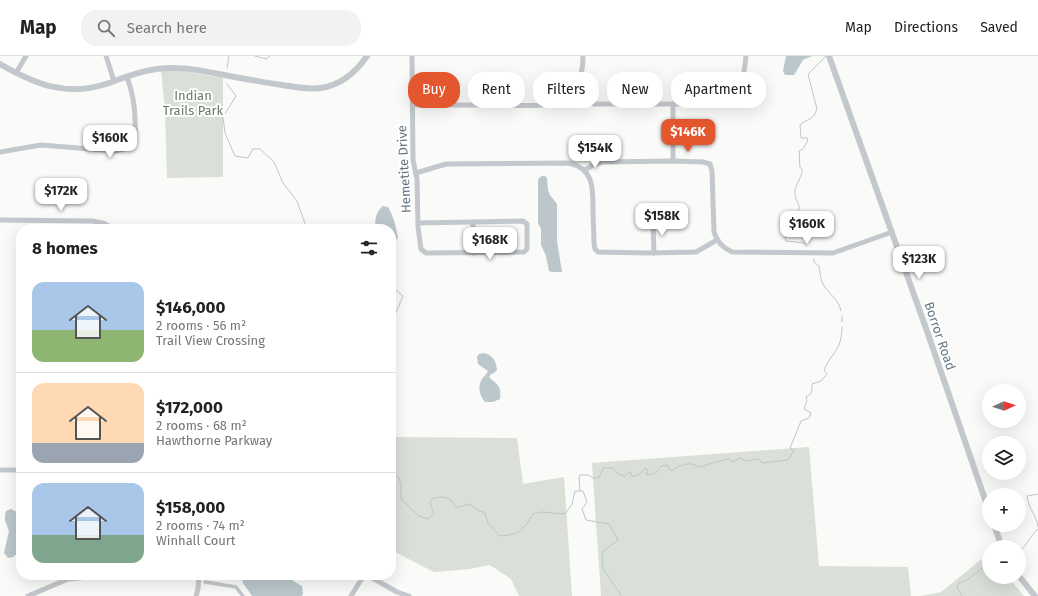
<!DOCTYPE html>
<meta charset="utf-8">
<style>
body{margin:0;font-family:"Fira Sans",sans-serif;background:#f2f2f2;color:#222;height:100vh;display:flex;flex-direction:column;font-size:15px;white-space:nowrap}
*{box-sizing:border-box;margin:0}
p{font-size:13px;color:#767676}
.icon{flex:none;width:22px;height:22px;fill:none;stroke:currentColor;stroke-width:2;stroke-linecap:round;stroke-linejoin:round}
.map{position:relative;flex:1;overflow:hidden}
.sheet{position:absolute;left:16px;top:168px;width:380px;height:356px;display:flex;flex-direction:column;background:#fff;border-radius:16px;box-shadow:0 4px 16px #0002}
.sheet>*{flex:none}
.hud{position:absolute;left:408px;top:16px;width:380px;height:36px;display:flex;gap:8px}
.needle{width:26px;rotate:87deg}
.tools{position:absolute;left:982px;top:328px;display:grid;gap:8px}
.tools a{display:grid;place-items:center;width:44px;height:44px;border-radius:50%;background:#fff;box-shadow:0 4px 16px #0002;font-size:20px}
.price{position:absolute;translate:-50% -34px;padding:0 9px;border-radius:8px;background:#fff;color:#222;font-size:13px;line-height:26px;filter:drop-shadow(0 1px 2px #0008)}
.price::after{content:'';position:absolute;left:50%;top:24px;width:12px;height:9px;margin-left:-6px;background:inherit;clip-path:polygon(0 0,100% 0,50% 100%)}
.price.selected{background:#e4572e;color:#fff}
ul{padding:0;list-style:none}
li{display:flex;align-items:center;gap:12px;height:100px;padding:0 16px}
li+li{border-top:1px solid #e0e0e0}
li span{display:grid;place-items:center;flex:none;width:112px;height:80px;border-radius:12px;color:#555}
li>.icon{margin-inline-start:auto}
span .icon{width:48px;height:48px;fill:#fffc;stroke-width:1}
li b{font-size:17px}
h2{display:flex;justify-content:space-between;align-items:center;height:48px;padding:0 16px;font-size:17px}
.tag{padding:0 14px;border-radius:16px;background:#fff;box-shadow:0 4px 16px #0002;font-size:14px;line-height:36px}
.tag.selected{background:#e4572e;color:#fff}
header{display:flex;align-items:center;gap:24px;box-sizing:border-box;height:56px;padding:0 20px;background:#fff;border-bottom:1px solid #e0e0e0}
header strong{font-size:19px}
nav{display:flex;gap:22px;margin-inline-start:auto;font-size:14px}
.search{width:280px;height:36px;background:#f2f2f2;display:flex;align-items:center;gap:10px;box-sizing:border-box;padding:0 14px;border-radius:16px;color:#767676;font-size:15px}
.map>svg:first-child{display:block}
</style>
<header>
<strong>Map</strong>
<div class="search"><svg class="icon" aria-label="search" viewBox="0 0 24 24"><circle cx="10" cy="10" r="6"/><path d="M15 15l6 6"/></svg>Search here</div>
<nav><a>Map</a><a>Directions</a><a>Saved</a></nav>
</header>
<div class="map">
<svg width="1038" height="540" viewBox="0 0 1038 540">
<rect width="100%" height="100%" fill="#fafaf8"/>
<g fill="#dadfd7">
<path d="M161,14L183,15L223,22V121L167,122L165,54Z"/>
<path d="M391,381L517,382L523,428L564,421L572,540H519L511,523L490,509L470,513L434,516L391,494Z"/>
<path d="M809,391L819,510L908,511L911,540H601L592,407Z"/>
<path d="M988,498L989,521H1008L1024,540H921L941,536Z"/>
</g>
<g fill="#bbc7cb">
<path d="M786,0H812L803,4L794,19H785L783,15Z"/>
<path d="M542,120H545L547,122L548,134L550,139L557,148V185L562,216H552L549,215L546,200L541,189V173L538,167V123Z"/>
<path d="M383,150L388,151C394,161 396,171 398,182L395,185H391V173H376C374,164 376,156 383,150Z"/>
<path d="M484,297C493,299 496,305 497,314L494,317L491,318L489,321C497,329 502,329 500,343L493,346H485C480,340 477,331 482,323C484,320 486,319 488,315L478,308L477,301L479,298Z"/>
<path d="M11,453L21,458V494L13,501L8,502L4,497L9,475L5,464V459L6,455Z"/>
<path d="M241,519H283L302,530L303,538L302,540H252L243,527Z"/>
</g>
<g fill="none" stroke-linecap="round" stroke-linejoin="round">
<g stroke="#bbc7cb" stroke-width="1">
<path d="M255,0L266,3L270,0"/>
<path d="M227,12L229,0"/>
<path d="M227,28L236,40L223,61L225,77L235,100L248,102L253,93H260L274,106L283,127L297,145L306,170L317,173"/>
<path d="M807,190L804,187L786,185L785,182L794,172L793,163C806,147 794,150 795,134C796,128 801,122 802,116C803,111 802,115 800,111C799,107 800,99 799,95L803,93L808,84L807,82H801L800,69C808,62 813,65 817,53L808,18L826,0"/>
<path d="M814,203V206L819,210C820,215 820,221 822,226C827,237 839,243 841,255"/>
<path d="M391,230L403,240L392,266L395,291L391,304"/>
<path d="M842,260V266"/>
<path d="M391,418L399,422L401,429V443L419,460L428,463L434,458L430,447L433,442L444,441L451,444L455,451H460L470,448L477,454L485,457L488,467L500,480C520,478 522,475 533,458L542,456L565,458L572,448L575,435H583L587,446L582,453L586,464L609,468L618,484L602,496L603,513L622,540"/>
<path d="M580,435L579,422L580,419H588L593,422H599L603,412H613C616,417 619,419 625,420L629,416L631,417V420C638,421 641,417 645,412L647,413V419C654,419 658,415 661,410L667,409L670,414H674L675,412C683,409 691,405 698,411C709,409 718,405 729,403L733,406L740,402L746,405L759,403L762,407L788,404L794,394L790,392L801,365L809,362L811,357L804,353L807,345L806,341C812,338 812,335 812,328L821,325L827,318L824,314C827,305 834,299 838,291C841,285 842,278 842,271"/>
<path d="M1038,438L1027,440C1029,454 1037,460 1038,471"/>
<path d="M1019,495C1025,493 1031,478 1038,473"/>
<path d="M962,540L957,531L959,527C972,524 978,513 989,508"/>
</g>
<path stroke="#c3c8cc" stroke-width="3.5" d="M205,526L236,531L243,540"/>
<g stroke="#c3c8cc" stroke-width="5">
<path d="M106,0L114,25"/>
<path d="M412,0L413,104L417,123L418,171L421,193L426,197L524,196L527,193V168L523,165L418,167"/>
<path d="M16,17L26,0"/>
<path d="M573,36L582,44L594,48H723C743,40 744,18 746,0"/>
<path d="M413,49C441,49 470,49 498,49C515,49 548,52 562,44C579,34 583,18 583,0"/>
<path d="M0,96L41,89L115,95C136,93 136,81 135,64C135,48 132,35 127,21"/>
<path d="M673,105V48"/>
<path d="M585,114L595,108L603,106L673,105L703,106L710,108L712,115L714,176C717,186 723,192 732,196L833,197L892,176"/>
<path d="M416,117L446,108L568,107C594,112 593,132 593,154C593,165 594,177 594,188L595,193L598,196L648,197L696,196L717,184"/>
<path d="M0,164L92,165L103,167L114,173"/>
<path d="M653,165L654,197"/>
<path d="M473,166L474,197"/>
<path d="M0,414H21"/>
<path d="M367,519L397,536L409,540"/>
<path d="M28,540L68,523L89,521L141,519"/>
<path d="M196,540L198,533L199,519"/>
<path d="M351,540L364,519"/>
</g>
<g stroke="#c3c8cc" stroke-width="6">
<path d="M829,0L928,278L989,455"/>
<path d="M0,8C35,28 66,41 106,28C129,20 150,11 174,12C189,12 204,15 219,18C240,22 261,26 282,29C295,31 308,34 321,32C341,29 356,16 367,0"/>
<path d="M994,469L1002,491"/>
<path d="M1019,520L1035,540"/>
</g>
</g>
<g text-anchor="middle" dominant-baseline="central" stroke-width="4" stroke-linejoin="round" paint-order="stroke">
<g font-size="13" fill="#687a64" stroke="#fff">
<text x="193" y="39">Indian<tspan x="193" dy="15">Trails Park</tspan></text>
</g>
<g font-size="13" fill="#657683" stroke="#fff">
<text transform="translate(404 113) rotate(-93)">Hemetite Drive</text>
<text transform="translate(940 280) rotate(71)">Borror Road</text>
</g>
</g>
</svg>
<div class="tools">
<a><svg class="needle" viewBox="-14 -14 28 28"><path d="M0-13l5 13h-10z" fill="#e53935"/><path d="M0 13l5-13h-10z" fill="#767676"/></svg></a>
<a><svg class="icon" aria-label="layers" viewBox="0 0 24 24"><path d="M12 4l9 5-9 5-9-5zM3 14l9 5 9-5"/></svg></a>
<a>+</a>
<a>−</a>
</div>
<b class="price selected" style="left:688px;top:97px">$146K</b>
<b class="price" style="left:110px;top:103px">$160K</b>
<b class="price" style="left:595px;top:113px">$154K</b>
<b class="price" style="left:61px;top:156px">$172K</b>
<b class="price" style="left:662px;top:181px">$158K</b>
<b class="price" style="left:807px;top:189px">$160K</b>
<b class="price" style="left:490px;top:205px">$168K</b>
<b class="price" style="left:919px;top:224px">$123K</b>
<div class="hud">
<a class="tag selected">Buy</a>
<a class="tag">Rent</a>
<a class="tag">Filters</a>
<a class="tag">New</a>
<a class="tag">Apartment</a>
</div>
<section class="sheet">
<h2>8 homes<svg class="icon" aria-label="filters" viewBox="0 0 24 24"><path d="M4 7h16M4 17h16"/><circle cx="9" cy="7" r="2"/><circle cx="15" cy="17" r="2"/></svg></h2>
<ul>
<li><span style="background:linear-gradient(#a9c7e8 60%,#8fb573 0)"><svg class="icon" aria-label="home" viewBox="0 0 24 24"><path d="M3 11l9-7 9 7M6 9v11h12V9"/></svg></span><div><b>$146,000</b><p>2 rooms · 56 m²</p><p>Trail View Crossing</p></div></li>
<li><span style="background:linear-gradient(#ffd9b3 75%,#9aa5b1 0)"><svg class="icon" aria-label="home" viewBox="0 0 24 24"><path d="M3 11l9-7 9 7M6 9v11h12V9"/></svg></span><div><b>$172,000</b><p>2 rooms · 68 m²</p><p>Hawthorne Parkway</p></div></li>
<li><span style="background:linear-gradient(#a9c7e8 65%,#7fa58c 0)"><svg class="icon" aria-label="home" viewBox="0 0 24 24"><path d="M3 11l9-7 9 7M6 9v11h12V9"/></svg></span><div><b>$158,000</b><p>2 rooms · 74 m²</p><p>Winhall Court</p></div></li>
</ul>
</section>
</div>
